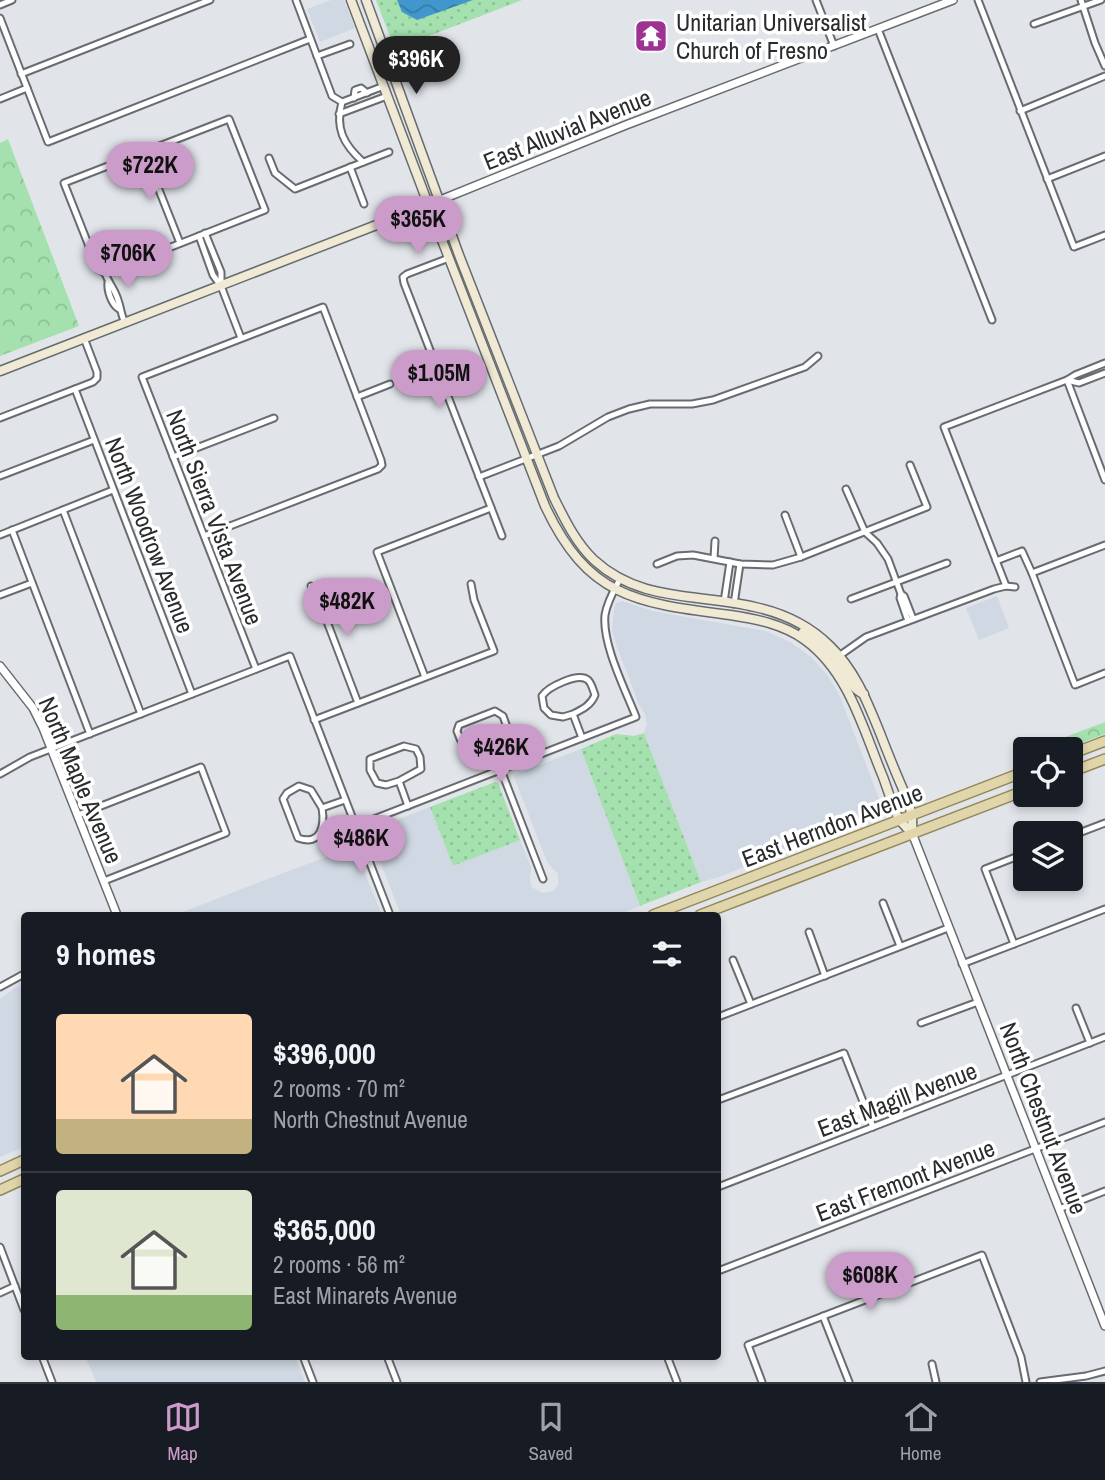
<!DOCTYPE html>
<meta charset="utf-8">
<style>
body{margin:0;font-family:"Archivo Narrow",sans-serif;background:#242831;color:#f1f3f6;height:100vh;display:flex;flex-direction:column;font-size:26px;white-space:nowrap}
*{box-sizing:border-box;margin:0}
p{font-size:23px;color:#9ea1a6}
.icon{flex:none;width:38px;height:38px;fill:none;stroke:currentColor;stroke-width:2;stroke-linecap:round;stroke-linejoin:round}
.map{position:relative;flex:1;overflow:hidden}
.sheet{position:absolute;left:21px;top:912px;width:700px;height:448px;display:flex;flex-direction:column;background:#171b24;border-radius:7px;box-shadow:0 4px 10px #0003}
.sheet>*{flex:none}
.controls{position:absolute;left:1013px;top:737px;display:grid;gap:14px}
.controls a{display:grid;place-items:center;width:70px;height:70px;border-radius:7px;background:#171b24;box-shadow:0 4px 10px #0003;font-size:35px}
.price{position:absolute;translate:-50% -60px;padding:0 16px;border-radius:24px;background:#cb9cc9;color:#111;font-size:23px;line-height:46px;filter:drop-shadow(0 2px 4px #0008)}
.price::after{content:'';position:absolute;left:50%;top:42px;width:21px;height:16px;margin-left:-10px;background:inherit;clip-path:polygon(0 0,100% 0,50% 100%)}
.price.on{background:#222;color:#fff}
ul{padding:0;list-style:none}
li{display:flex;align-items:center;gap:21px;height:175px;padding:0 35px}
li+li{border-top:2px solid #363941}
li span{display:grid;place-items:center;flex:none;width:196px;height:140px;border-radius:7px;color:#555}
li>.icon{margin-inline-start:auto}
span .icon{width:84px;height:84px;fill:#fffc;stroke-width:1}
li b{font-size:30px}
h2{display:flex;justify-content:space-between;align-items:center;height:84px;padding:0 35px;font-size:30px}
.tabs{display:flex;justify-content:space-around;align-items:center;height:98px;border-top:2px solid #363941;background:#171b24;font-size:19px;color:#9ea1a6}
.tabs a{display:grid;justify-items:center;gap:4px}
.tabs .on{color:#cb9cc9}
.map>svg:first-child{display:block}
</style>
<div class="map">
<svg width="1105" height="1382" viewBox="0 0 1105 1382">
<defs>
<pattern id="grass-dots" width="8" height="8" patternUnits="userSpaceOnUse" patternTransform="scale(1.75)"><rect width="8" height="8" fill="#a4e1ae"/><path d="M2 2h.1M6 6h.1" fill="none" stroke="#8dc196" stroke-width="1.8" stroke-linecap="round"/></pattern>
<pattern id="park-crowns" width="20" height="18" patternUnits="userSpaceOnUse" patternTransform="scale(1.75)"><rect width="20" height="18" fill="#a4e1ae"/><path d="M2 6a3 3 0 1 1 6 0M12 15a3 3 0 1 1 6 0" fill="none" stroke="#8dc196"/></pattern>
<pattern id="water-waves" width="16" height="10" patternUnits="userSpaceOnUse" patternTransform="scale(1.75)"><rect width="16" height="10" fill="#4197cc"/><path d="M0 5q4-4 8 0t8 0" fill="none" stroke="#367ba6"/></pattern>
</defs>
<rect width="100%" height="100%" fill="#e1e5ea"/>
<g fill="#d0d8e3">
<path d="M331,0H344L355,28L320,42L307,9Z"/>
<path d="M997,596L1009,628L979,640L966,608Z"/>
<path d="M622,601L652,611L766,631L790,642L811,657L828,676L839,694L883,809L881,813L719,877L701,882L644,733L647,724L645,714L639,705L616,644L612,629L614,608L616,603Z"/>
<path d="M581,749L640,906L617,915H401L368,831L430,807L453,866L520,840L531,867L530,880L532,887L542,893L553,891L558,885V874L547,862L514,777L516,774Z"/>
<path d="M354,847L382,915H175L291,870Z"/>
<path d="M24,983V1147L0,1157V999L13,989Z"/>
<path d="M85,1356H295L305,1382H96Z"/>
</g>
<g fill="url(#grass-dots)">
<path d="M376,0H522L395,49Z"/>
<path d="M644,733L701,882L640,906L581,749L616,734L634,736Z"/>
<path d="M495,782L498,783L520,840L453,866L430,807Z"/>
</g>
<g fill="url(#park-crowns)">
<path d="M8,139L79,326L0,356V143Z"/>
<path d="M1105,722V734L1065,749H1055L1052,742Z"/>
</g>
<path fill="url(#water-waves)" d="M397,0H473L417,20L402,12Z"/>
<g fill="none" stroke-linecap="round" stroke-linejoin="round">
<defs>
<g id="minor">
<path d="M296,0L332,96L342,102L384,86"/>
<path d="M816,0L834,46"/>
<path d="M978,0L1074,247L1105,235"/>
<path d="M1081,0L1095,43L1105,66"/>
<path d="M0,5L12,0"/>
<path d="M0,18L48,142L310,39"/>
<path d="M1034,24L1101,0"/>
<path d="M878,29L992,320"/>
<path d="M317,56L350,44"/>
<path d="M21,74L210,0"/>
<path d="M354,98L355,90L361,88L367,93"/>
<path d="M0,99L27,88"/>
<path d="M342,102C335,128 343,144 363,162"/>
<path d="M1020,111L1105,76"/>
<path d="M339,114L387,96"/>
<path d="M229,119L265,210L105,273L98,269L64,183Z"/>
<path d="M144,152L180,243"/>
<path d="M269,158L275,173L295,189L389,152"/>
<path d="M350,167L364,204"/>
<path d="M1047,179L1105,156"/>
<path d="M205,233L221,272V286"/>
<path d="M199,236L213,275L221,286L241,338"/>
<path d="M449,258L407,274L403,277L404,283L502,536"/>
<path d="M105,273C108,282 115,289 118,300C121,308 121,315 125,323"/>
<path d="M108,282C107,290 111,304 119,309"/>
<path d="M1105,363L1075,375L1067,380L1079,383L1105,373"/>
<path d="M75,389L192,694"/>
<path d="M357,397L390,384"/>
<path d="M0,418L93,382L97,378V372L84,338"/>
<path d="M173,457L274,418"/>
<path d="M0,476L94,440"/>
<path d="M479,477L559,446L608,417L629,409L650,404H692L713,400L805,367L818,356"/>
<path d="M846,489L865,532L877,543L888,559L901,594"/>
<path d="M63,510L141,714"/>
<path d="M785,515L801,557"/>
<path d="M12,530L90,734"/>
<path d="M0,535L113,490"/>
<path d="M204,536L378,469L382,465L381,460L323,307L142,377L256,669"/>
<path d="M714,558L715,541"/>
<path d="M996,561L1022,551L1032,573L1105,545"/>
<path d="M657,564L677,556L693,555L740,564L773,565L801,557L927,507L910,465"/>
<path d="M1032,573L1075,685L1105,673"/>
<path d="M311,586L318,598L358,703"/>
<path d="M1006,586L944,427L1067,380L1105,480"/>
<path d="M0,595L32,583"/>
<path d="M851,599L947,563"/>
<path d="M724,602L730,562"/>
<path d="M734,604L740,564"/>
<path d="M908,621L900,598L901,594L904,596L913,619"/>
<path d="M839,656L866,637L994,589L1006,586L1015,587"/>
<path d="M425,677L377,552L491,508"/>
<path d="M573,714C583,709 591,705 595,695C593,690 592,684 588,680C578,672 548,687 542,696L544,708L551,715L563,717L573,714L582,738"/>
<path d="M314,720L494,651L474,600L471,584"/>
<path d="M487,749L508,730L503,716L495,711L459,725L457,731C464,751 467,751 487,749L494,772"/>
<path d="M501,770L543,879"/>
<path d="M0,774L30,757L290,656L390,915"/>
<path d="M399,781L421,769L420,757L416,749L404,746L370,759V770L377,783L386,785L399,781L408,806"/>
<path d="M322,808C325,826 321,846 298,838L283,799L287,793L299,786L311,790L322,808L345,800"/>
<path d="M78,815L201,767L226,833L104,881"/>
<path d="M356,826L636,717C625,689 602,644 605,615C607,602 614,590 620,579"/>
<path d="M1071,836L1105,823"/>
<path d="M883,903L900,946"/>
<path d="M809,932L825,976"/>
<path d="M1014,944L985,869L1026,853"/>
<path d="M733,960L751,1004"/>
<path d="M962,964L1105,909"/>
<path d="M0,987L24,974"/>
<path d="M1076,1008L1090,1043"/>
<path d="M718,1017L948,928"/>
<path d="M921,1023L978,1002"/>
<path d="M718,1100L844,1053L873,1127"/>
<path d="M718,1187L1105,1037"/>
<path d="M1059,1209L1105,1191"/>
<path d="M0,1247L24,1310"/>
<path d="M718,1270V1271L1105,1122"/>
<path d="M0,1293L15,1286"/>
<path d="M823,1316L849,1382"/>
<path d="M42,1356L52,1382"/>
<path d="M303,1356L313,1382"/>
<path d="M387,1356L397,1382"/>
<path d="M667,1356L677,1382"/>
<path d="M932,1364L936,1382"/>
<path d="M762,1382L748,1345L982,1255L1021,1357L1026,1382"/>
<path d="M1040,1382L1086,1376L1105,1371"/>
</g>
<g id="tertiary">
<path d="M428,205L626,125L953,0"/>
<path d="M0,666L33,708L43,728L117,915"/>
<path d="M912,833L1105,1326"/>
</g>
<g id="secondary">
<path d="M351,0L433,217L545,506C588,598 637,603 730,615C756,619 783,624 805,640C849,672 863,729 883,777C888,790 892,805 898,817C901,823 907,828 912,833"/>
<path d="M366,0L459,255L554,498C565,520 576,543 594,560C641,603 698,593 755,607C782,613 810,626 830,646C855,670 867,701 880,733C887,751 894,769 902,787C905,795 909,804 911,812C913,818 912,826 912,833"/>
<path d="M0,371L428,205"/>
<path d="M803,632L830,654L838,656"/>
<path d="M834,660C845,670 850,689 864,694"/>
</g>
<g id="primary">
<path d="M1071,754L1105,741"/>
<path d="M1071,772L1105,759"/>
<path d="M653,915L1026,771"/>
<path d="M700,915L1026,790"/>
<path d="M0,1171L24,1160"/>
<path d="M0,1190L24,1179"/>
</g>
</defs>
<use href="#minor" stroke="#686c70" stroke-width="9"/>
<use href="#tertiary" stroke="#686c70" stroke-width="10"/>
<use href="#secondary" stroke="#686c70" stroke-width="11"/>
<use href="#primary" stroke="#94885a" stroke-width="12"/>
<use href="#minor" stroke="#fff" stroke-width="5"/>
<use href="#tertiary" stroke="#fff" stroke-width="7"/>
<use href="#secondary" stroke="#f0ead5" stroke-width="8"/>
<use href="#primary" stroke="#e1d6ab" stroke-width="9"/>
</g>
<defs>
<symbol id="temple-square" viewBox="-11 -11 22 22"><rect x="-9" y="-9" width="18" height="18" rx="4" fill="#9d3293" stroke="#fff"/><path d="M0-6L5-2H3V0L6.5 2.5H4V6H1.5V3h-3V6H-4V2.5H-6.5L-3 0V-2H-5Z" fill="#fff"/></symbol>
</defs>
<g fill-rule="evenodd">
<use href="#temple-square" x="632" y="17" width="38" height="38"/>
</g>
<g text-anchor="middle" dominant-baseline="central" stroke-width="7" stroke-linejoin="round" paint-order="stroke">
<g font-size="24" fill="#292b2d" stroke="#fff" text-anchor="start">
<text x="676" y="22">Unitarian Universalist<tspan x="676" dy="28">Church of Fresno</tspan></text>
</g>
<g font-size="24" fill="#292b2d" stroke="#fff">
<text transform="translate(567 129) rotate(-22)">East Alluvial Avenue</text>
<text transform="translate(215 517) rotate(69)">North Sierra Vista Avenue</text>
<text transform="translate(150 535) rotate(69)">North Woodrow Avenue</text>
<text transform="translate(81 780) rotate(67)">North Maple Avenue</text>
<text transform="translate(832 825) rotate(-21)">East Herndon Avenue</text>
<text transform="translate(897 1099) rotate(-21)">East Magill Avenue</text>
<text transform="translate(1044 1118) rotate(69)">North Chestnut Avenue</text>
<text transform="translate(905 1180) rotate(-21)">East Fremont Avenue</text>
</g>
</g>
</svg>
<div class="controls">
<a><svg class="icon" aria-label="locate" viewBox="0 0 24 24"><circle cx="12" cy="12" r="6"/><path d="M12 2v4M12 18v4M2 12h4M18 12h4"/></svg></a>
<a><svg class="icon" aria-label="layers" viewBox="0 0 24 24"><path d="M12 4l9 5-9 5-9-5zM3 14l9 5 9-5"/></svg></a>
</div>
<b class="price on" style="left:416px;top:96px">$396K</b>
<b class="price" style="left:150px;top:202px">$722K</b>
<b class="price" style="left:418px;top:256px">$365K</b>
<b class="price" style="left:128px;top:290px">$706K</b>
<b class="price" style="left:439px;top:410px">$1.05M</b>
<b class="price" style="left:347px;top:638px">$482K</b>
<b class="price" style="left:501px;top:784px">$426K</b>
<b class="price" style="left:361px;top:875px">$486K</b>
<b class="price" style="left:870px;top:1312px">$608K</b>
<section class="sheet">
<h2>9 homes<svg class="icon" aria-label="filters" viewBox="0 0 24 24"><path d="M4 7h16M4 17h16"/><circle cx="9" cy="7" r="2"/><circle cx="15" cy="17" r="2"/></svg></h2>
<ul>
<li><span style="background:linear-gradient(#ffd9b3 75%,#c2b280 0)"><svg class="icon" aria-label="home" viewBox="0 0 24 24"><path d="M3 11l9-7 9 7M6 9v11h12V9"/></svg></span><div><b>$396,000</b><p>2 rooms · 70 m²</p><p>North Chestnut Avenue</p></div></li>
<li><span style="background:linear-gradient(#dfe7d0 75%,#8fb573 0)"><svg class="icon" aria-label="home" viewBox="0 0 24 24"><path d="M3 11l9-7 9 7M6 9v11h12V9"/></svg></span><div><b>$365,000</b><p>2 rooms · 56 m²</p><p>East Minarets Avenue</p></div></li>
</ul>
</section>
</div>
<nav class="tabs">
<a class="on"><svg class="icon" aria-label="map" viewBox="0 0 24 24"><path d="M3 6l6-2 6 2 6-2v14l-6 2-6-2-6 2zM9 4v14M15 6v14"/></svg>Map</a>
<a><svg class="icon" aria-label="saved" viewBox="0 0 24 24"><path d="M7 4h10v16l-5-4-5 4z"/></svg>Saved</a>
<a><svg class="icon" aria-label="home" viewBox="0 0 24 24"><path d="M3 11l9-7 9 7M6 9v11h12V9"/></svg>Home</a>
</nav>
